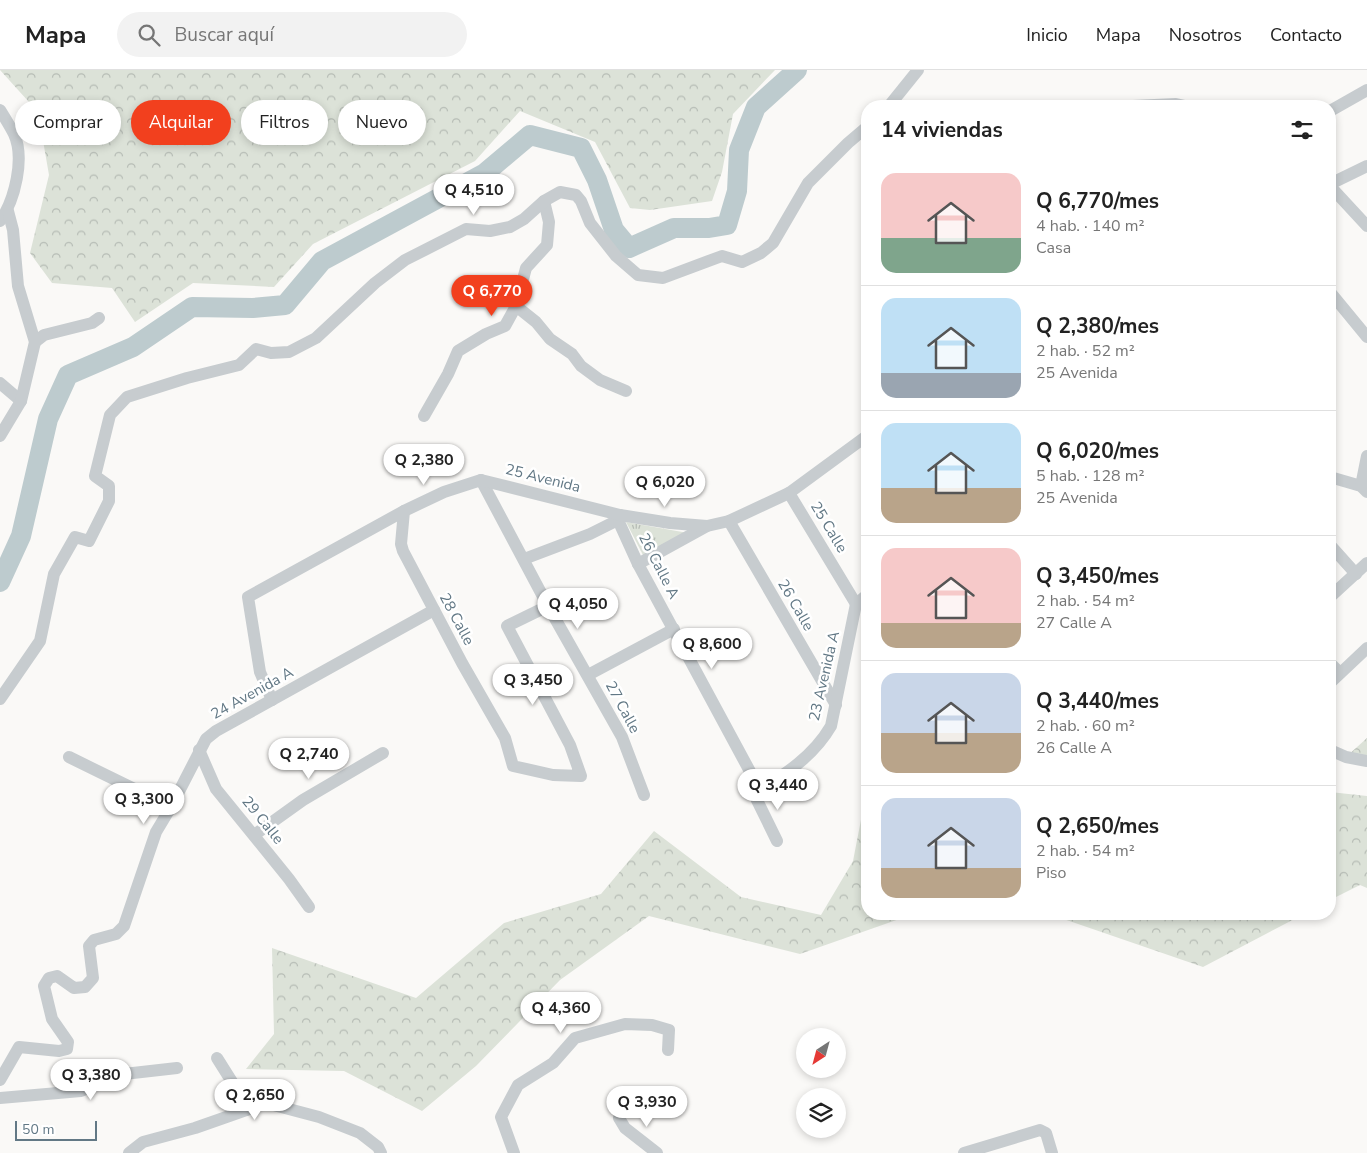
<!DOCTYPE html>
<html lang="es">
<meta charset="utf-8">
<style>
body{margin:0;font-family:"Nunito Sans",sans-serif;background:#f2f2f2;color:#222;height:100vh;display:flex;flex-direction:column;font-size:19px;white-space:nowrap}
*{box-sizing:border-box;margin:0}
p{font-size:16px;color:#767676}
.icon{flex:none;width:28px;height:28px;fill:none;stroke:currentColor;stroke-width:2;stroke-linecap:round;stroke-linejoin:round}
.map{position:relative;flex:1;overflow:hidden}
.details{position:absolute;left:861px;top:30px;width:475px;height:820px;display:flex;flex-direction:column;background:#fff;border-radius:20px;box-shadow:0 2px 8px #0003}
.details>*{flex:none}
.top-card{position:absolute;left:15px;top:30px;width:475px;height:45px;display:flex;gap:10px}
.needle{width:32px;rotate:216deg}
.tools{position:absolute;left:796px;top:958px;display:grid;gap:10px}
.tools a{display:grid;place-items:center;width:50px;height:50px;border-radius:50%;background:#fff;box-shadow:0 2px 8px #0003;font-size:25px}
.scale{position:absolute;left:15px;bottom:12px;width:82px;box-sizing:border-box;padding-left:5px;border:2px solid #627885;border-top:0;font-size:14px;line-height:18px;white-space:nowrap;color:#627885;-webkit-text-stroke:4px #fff;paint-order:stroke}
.price{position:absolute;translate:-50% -42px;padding:0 11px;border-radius:18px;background:#fff;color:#222;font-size:16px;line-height:32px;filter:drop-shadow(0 1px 2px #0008)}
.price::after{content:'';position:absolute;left:50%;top:30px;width:15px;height:11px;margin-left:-8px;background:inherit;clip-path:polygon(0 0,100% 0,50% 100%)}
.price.on{background:#f2401e;color:#fff}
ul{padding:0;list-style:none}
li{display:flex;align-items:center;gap:15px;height:125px;padding:0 20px}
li+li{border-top:1px solid #e0e0e0}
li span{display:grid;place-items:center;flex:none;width:140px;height:100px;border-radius:15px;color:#555}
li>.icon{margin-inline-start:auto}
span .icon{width:60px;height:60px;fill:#fffc;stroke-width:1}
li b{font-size:21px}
h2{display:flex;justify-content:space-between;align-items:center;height:60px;padding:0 20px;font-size:21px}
.tag{padding:0 18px;border-radius:22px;background:#fff;box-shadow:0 2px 8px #0003;font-size:18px;line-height:45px}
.tag.on{background:#f2401e;color:#fff}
header{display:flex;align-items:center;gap:30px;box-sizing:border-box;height:70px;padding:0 25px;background:#fff;border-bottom:1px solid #e0e0e0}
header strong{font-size:24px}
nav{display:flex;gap:28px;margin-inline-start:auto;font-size:18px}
.search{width:350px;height:45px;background:#f2f2f2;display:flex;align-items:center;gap:12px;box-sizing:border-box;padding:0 18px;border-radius:28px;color:#767676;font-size:19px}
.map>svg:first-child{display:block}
</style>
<header>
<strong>Mapa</strong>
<div class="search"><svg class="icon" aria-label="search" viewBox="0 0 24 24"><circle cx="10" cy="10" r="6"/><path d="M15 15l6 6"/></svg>Buscar aquí</div>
<nav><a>Inicio</a><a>Mapa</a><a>Nosotros</a><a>Contacto</a></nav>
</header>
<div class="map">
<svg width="1367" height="1083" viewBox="0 0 1367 1083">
<defs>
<pattern id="grass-tufts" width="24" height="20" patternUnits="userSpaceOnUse" patternTransform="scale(1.25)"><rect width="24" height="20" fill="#dce2d8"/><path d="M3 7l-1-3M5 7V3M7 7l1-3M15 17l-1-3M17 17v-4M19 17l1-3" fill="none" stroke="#b6bcb5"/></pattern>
<pattern id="forest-crowns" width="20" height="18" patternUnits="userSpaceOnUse" patternTransform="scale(1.25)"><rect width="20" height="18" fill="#dce2d8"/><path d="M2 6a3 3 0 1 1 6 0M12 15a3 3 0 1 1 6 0" fill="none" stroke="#b6bcb5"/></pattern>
</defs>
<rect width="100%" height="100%" fill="#faf9f7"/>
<path fill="url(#grass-tufts)" d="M626,452L688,463L644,487Z"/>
<g fill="url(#forest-crowns)">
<path d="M0,0H775L733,44L722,102L712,131L650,140L630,138L595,72L520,41L475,91L313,174L274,217L193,213L135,252L112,218L52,213L30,183L49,105L38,42Z"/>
<path d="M1367,668V691L1346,687Z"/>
<path d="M867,719L868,844H993L905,847L800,884L649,846L560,910L476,996L422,1041L344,1001L246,999L274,964L272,878L416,928L504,853L601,824L654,761L741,827L821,845L853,791Z"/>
<path d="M1330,722L1367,726V818L1360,815L1330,830Z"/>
<path d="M1049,844H1304L1203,897Z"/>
</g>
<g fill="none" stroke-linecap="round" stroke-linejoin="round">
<path stroke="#bdcbce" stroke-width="20" d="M0,512L21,466L48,349L68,305L133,277L192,237L253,238L285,235L322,191L485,103L530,65L581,78L597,110L614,160L629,178L674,158H709L727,155L737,121L739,80L756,37L797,0"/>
<g stroke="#c7cccf" stroke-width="12">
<path d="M889,36L918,0"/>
<path d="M1133,36L1176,34L1185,36"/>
<path d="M0,40C5,48 10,56 14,64C25,88 15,130 0,151"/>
<path d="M1330,41L1367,20"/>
<path d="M1330,114L1367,96"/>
<path d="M1330,116L1367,156"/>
<path d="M1330,222L1367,267"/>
<path d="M516,236L536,252L550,269L572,284L581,296L600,310L626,321"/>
<path d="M35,272L44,265L92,253L99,248"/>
<path d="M0,313L21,331"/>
<path d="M424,346L448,304L458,281L486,264L505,256L516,236L526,198L547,175L549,152L544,131"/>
<path d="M0,366L21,331L35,272L18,216L13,160L8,141"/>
<path d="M1330,407L1361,416L1367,422"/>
<path d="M481,410L548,536L622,667L644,725"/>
<path d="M1361,416L1367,386"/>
<path d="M789,423L856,534"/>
<path d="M404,441L401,474L403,481L462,593L505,668L513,696L553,705L581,706L570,675L507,556L548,536"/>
<path d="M620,445L618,450L638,494L760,720"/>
<path d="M729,451L836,635"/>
<path d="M1330,475L1356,504"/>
<path d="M524,489L590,464L618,450"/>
<path d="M638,494L707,456L729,451L789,423L868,365"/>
<path d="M1330,527L1367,493"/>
<path d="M1330,593L1340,603"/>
<path d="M588,605L674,559"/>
<path d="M1330,613L1367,578"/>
<path d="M0,629L40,571L54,504L75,467L89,471L109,431V416L95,406L110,345L127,327L187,308L239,295L256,279L271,283L289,282L316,268L375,213L405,190L466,159L490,161L510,157L524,149L544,131L560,122L576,125L581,131L590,153L616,186L638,205L663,208L722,186L742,192L761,183L773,173L808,113L848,73L868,56"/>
<path d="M272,630L260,602L248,527L404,441L444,422L481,410L620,445L670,453L707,456"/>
<path d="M199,680L216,719L289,809L309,837"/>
<path d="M1330,680L1346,687L1367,691"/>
<path d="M69,687L171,737"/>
<path d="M254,765L303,730L383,683"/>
<path d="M777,771L754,724C784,705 813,687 831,656L856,534L868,524"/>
<path d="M217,988L234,1015L246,1040"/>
<path d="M0,1010L19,977L59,981L67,979L68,972L52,949L44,916L49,908L57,906L74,918L85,917L93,908L89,876L94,870L116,864L124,856L156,762L171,737L206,669L216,661L434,540"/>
<path d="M0,1028L81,1021L124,1004L177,998"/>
<path d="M619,1048L625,1058L657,1083"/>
<path d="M129,1083L143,1072L195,1058L266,1033L319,1047L360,1063L378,1077L381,1083"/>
<path d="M514,1083L501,1047L518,1015L553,993L575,968L625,954L652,955L669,960L668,980"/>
<path d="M964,1083L1040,1060L1046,1063L1052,1083"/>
</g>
</g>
<g text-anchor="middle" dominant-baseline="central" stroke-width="5" stroke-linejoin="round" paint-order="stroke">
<g font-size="15" fill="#627885" stroke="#fff">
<text transform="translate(543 408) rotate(14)">25 Avenida</text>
<text transform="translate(829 457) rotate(59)">25 Calle</text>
<text transform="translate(659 496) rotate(63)">26 Calle A</text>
<text transform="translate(796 535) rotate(60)">26 Calle</text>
<text transform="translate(457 549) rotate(62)">28 Calle</text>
<text transform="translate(824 606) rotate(-77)">23 Avenida A</text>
<text transform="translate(252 623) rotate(-29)">24 Avenida A</text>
<text transform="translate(623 637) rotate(62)">27 Calle</text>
<text transform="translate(263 750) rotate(51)">29 Calle</text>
</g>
</g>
</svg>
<div class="tools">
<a><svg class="needle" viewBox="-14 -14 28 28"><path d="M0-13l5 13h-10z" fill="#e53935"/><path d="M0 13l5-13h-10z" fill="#767676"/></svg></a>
<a><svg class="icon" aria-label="layers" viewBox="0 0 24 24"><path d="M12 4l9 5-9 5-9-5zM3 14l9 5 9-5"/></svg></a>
</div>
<div class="scale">50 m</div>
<b class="price" style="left:474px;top:146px">Q 4,510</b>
<b class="price on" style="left:492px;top:247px">Q 6,770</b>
<b class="price" style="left:424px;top:416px">Q 2,380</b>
<b class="price" style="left:665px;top:438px">Q 6,020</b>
<b class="price" style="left:578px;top:560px">Q 4,050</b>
<b class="price" style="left:712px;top:600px">Q 8,600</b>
<b class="price" style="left:533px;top:636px">Q 3,450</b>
<b class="price" style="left:309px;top:710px">Q 2,740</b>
<b class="price" style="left:778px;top:741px">Q 3,440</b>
<b class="price" style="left:144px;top:755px">Q 3,300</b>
<b class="price" style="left:561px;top:964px">Q 4,360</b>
<b class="price" style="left:91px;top:1031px">Q 3,380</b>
<b class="price" style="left:255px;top:1051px">Q 2,650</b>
<b class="price" style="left:647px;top:1058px">Q 3,930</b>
<div class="top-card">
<a class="tag">Comprar</a>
<a class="tag on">Alquilar</a>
<a class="tag">Filtros</a>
<a class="tag">Nuevo</a>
</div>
<section class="details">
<h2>14 viviendas<svg class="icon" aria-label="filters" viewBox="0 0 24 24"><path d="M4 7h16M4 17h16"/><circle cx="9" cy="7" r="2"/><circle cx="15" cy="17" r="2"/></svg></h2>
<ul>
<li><span style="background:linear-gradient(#f6c9c9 65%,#7fa58c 0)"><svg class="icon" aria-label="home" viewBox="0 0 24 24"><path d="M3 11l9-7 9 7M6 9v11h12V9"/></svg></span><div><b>Q 6,770/mes</b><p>4 hab. · 140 m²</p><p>Casa</p></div></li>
<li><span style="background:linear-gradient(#bfe0f5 75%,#9aa5b1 0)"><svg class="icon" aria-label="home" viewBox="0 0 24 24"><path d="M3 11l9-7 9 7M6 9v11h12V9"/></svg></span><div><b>Q 2,380/mes</b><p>2 hab. · 52 m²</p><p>25 Avenida</p></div></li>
<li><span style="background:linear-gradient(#bfe0f5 65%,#b9a48a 0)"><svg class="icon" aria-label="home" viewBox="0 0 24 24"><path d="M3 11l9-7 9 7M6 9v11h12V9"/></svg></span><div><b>Q 6,020/mes</b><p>5 hab. · 128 m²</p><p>25 Avenida</p></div></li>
<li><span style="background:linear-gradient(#f6c9c9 75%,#b9a48a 0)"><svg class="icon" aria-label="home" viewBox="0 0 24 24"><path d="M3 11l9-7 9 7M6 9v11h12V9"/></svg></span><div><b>Q 3,450/mes</b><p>2 hab. · 54 m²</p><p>27 Calle A</p></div></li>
<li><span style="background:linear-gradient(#c9d6e8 60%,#b9a48a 0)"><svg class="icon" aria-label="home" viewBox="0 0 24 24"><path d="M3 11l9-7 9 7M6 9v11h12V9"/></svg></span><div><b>Q 3,440/mes</b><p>2 hab. · 60 m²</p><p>26 Calle A</p></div></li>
<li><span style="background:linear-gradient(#c9d6e8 70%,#b9a48a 0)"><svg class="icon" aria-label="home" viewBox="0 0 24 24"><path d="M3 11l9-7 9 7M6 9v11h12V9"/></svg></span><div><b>Q 2,650/mes</b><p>2 hab. · 54 m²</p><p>Piso</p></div></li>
</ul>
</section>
</div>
